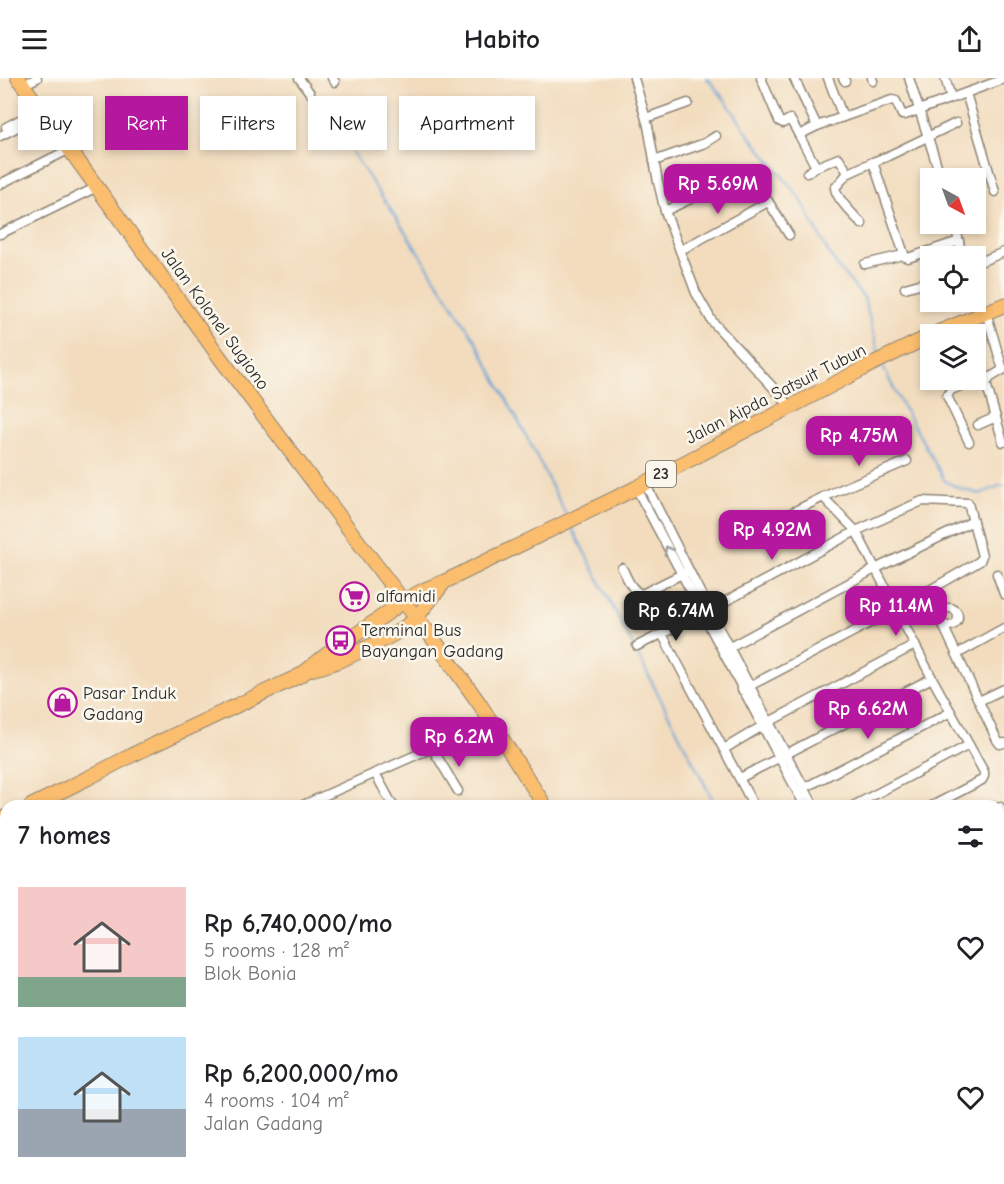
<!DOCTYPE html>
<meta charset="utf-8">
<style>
body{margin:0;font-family:"Comic Neue",sans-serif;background:#f2f2f2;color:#202124;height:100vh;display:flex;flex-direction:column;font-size:22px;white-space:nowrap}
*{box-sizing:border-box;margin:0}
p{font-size:20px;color:#757577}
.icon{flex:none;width:33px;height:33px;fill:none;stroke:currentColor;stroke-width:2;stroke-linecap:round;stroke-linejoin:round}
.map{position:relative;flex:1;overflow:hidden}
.sheet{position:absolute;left:0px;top:722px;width:1005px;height:386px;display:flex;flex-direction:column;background:#fff;border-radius:18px 18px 0 0;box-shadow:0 3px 9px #0003}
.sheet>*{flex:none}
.guide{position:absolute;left:18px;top:18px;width:600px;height:54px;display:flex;gap:12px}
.needle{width:39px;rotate:139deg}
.buttons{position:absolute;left:920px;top:90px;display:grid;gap:12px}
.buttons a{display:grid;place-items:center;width:66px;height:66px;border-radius:0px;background:#fff;box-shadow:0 3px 9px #0003;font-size:30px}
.price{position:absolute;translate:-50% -51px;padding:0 14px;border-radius:12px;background:#b5179e;color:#fff;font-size:20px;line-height:39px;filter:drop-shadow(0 2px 3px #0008)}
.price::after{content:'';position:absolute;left:50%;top:36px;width:18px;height:14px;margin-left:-9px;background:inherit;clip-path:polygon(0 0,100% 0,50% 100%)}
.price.on{background:#222;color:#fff}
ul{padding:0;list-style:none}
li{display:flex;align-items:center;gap:18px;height:150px;padding:0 18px}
li span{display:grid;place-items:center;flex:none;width:168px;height:120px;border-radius:0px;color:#555}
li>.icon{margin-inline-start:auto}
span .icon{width:72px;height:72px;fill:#fffc;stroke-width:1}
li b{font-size:26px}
h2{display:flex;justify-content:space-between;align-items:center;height:72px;padding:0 18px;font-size:26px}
.chip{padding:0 21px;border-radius:0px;background:#fff;box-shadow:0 3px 9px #0003;font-size:21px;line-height:54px}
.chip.on{background:#b5179e;color:#fff}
header{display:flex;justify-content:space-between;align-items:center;height:78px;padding:0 18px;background:#fff;font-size:27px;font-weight:600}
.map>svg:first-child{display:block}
</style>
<header><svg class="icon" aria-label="menu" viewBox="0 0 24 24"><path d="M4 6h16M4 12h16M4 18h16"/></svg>Habito<svg class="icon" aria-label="share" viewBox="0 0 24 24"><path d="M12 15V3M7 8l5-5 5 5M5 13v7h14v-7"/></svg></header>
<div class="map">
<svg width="1004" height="1106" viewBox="0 0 1004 1106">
<rect width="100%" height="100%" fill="#fbf7ec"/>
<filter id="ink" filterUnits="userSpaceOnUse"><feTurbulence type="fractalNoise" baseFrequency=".0167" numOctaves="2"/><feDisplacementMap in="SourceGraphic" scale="12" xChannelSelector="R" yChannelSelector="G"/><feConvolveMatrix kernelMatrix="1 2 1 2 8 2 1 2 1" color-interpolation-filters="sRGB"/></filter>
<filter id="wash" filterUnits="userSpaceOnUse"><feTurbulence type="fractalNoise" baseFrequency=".008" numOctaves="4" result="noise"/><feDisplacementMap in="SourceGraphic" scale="24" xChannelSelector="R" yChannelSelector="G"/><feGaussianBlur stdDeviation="1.35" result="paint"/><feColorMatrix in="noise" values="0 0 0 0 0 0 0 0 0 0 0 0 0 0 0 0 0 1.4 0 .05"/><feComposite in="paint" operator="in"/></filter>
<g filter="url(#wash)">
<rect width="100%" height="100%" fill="#f2dcbd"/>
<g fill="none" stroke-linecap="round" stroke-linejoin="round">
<g stroke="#65a3d7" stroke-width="2">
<path d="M707,0L726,23L749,57L802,123L827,172L837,188L864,220L879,276"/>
<path d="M349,70L395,138L475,262L532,369L565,435"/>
<path d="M882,287L901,325L945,403L961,411L980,416L999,408H1004"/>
<path d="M572,450L716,728"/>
<path d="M918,1101L925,1106"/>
</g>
</g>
</g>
<g filter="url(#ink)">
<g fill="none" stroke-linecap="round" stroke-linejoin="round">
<defs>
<g id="minor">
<path d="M299,0L310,15"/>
<path d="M332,0L335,4"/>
<path d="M634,0L648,48L658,104L665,133L696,215L712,243L791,329"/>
<path d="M761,0L779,43L783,45L790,41L799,57L817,48L892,22L896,23L902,37H905L1004,1"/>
<path d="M794,0L817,48"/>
<path d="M828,0L843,39"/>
<path d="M843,0L845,3"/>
<path d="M872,0L873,3"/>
<path d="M909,0L941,100"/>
<path d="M945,0L951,20"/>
<path d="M23,7L37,0"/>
<path d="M966,15L995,114"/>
<path d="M646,40L688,25"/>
<path d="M956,45L886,79L873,84L905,179L908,180L959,163"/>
<path d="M6,49L40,31"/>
<path d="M799,57L816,89L807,95"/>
<path d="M0,58L44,36"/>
<path d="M654,83L705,65L716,58"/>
<path d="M816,89L839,80L848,95"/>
<path d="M0,106L70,71"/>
<path d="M665,133L743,96H748L755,102L789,157"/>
<path d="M862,146C854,137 837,122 835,110L847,96L873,84"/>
<path d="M955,146L962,178"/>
<path d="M0,156L97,109"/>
<path d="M681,172L768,124"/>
<path d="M865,186L903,177"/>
<path d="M975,186L1004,174"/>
<path d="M905,210L930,203"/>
<path d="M975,220L981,236"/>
<path d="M986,234L1003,292"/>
<path d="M1004,291L991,299L986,305L1003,364H1004"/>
<path d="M978,347L996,339"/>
<path d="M969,364L947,318L951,312L970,304L972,302"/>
<path d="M645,405L709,532L814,728"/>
<path d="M636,410L805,728"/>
<path d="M823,419L856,453L932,600L984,694V698L982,702L932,728"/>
<path d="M751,455L823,419L907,383"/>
<path d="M622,490C627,499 631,513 642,516L686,494"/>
<path d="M997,496L1004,516"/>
<circle cx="949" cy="539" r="9"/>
<path d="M942,545L997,662L1000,666L1004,665"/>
<path d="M662,556L754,728"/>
<path d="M637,568L702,536L856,453L922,423L968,425L982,478L980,483L897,531L742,612"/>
<path d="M726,571L875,491L973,443"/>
<path d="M957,576L1004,550"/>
<path d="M979,623L1004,611"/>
<path d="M432,670L458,713"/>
<path d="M724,671L769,644L915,567"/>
<path d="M375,695L393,728"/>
<path d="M740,700L932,600"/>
<path d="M802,711L951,634"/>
<path d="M319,720L324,728"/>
<path d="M301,728L432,670L490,642"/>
<path d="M853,728L969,667"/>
<path d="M1000,729L1004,737"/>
<path d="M999,784L1004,781"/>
<path d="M0,865L6,863"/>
<path d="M999,874L1004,884"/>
<path d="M999,978L1004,987"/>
<path d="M999,1040L1004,1037"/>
<path d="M168,1101L171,1106"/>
<path d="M258,1101L262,1106"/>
<path d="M307,1101L311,1106"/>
<path d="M343,1101L348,1106"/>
<path d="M390,1101L394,1106"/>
<path d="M477,1101L480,1106"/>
<path d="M558,1101L561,1106"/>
<path d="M658,1101L662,1106"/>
<path d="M406,1106L414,1101"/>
</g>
<g id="primary">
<path d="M18,0L221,281L403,523C380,542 354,557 329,575C319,582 310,591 299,598L132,677L88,700L31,728"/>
<path d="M312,591C331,587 347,580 364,571C383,562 401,554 416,540"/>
<path d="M0,742L6,739"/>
</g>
<g id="trunk">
<path d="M934,256L1004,227"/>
<path d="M416,540L442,507"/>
<path d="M545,728L479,625L429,555L403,523L424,512L446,503L636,410L874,285L930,258"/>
<path d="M788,1101L791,1106"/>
</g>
</defs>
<use href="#minor" stroke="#8e8474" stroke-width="11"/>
<use href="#primary" stroke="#8e8474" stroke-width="16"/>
<use href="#trunk" stroke="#8e8474" stroke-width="16"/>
<use href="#minor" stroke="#fff" stroke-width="8"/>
<use href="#primary" stroke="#fbbd6e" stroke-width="14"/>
<use href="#trunk" stroke="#fbbd6e" stroke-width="14"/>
</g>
<defs><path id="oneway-chevron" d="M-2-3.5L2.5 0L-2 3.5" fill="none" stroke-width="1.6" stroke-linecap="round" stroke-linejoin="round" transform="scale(1.5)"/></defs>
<use stroke="#a0a0a0" href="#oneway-chevron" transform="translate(668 472) rotate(-118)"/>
</g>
<defs>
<symbol id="supermarket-ring" viewBox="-11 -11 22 22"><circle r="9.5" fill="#fbf7ec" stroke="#b5179e" stroke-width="1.5"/><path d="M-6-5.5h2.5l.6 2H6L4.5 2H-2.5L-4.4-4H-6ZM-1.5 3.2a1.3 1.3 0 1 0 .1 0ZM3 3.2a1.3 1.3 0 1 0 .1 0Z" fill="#b5179e"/></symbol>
<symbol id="bus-ring" viewBox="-11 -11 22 22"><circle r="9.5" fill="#fbf7ec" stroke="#b5179e" stroke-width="1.5"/><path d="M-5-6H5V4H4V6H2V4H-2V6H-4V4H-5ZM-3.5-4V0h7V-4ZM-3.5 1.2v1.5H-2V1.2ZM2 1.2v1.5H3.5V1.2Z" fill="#b5179e"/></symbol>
<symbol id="shop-ring" viewBox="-11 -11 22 22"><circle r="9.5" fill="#fbf7ec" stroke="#b5179e" stroke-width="1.5"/><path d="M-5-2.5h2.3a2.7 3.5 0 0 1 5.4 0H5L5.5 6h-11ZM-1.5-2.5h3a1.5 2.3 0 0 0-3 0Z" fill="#b5179e"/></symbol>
</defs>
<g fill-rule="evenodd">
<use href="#supermarket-ring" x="338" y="502" width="33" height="33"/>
<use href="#bus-ring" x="324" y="546" width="33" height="33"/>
<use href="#shop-ring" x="46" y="608" width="33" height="33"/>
</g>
<g text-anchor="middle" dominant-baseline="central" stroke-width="5" stroke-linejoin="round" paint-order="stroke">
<rect fill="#fbf7ec" stroke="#696865" stroke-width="1.5" x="646" y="383" width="30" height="26" rx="4.5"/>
<g font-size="16" font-weight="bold" fill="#2b2b2b">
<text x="661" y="396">23</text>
</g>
<g font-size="18" fill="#2b2b2b" stroke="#fbf7ec">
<text transform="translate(215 241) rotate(54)">Jalan Kolonel Sugiono</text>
<text transform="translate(776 316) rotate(-27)">Jalan Aipda Satsuit Tubun</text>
</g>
<g font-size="18" fill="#2b2b2b" stroke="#fbf7ec" text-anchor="start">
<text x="376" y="518">alfamidi</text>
<text x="361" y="552">Terminal Bus<tspan x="361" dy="21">Bayangan Gadang</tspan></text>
<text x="83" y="615">Pasar Induk<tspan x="83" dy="21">Gadang</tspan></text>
</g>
</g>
</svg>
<div class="buttons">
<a><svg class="needle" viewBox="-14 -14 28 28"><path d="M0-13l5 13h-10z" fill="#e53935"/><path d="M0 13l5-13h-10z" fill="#757577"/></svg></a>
<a><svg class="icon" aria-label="locate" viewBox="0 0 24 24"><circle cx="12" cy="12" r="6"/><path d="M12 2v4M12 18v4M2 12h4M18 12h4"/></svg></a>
<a><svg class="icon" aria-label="layers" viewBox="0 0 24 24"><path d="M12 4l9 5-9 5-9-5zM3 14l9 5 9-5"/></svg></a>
</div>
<b class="price" style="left:718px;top:137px">Rp 5.69M</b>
<b class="price" style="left:859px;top:389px">Rp 4.75M</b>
<b class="price" style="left:772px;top:483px">Rp 4.92M</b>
<b class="price" style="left:896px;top:559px">Rp 11.4M</b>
<b class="price on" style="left:676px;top:564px">Rp 6.74M</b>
<b class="price" style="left:868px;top:662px">Rp 6.62M</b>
<b class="price" style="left:459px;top:690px">Rp 6.2M</b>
<div class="guide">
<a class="chip">Buy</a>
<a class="chip on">Rent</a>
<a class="chip">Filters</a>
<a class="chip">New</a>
<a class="chip">Apartment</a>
</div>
<section class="sheet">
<h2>7 homes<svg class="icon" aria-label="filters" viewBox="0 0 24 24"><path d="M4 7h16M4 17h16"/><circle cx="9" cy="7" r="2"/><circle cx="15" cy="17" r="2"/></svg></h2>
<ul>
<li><span style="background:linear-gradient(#f6c9c9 75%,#7fa58c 0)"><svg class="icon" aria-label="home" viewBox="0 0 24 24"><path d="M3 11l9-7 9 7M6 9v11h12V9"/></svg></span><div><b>Rp 6,740,000/mo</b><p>5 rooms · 128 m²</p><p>Blok Bonia</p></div><svg class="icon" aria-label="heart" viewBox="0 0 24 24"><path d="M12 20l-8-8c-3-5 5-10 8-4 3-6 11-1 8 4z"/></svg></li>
<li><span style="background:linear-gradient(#bfe0f5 60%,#9aa5b1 0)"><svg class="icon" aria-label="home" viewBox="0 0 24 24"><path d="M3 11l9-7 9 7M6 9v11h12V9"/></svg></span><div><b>Rp 6,200,000/mo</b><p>4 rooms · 104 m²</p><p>Jalan Gadang</p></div><svg class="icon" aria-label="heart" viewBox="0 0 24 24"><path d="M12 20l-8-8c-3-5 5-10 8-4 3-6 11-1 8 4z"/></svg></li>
</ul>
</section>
</div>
